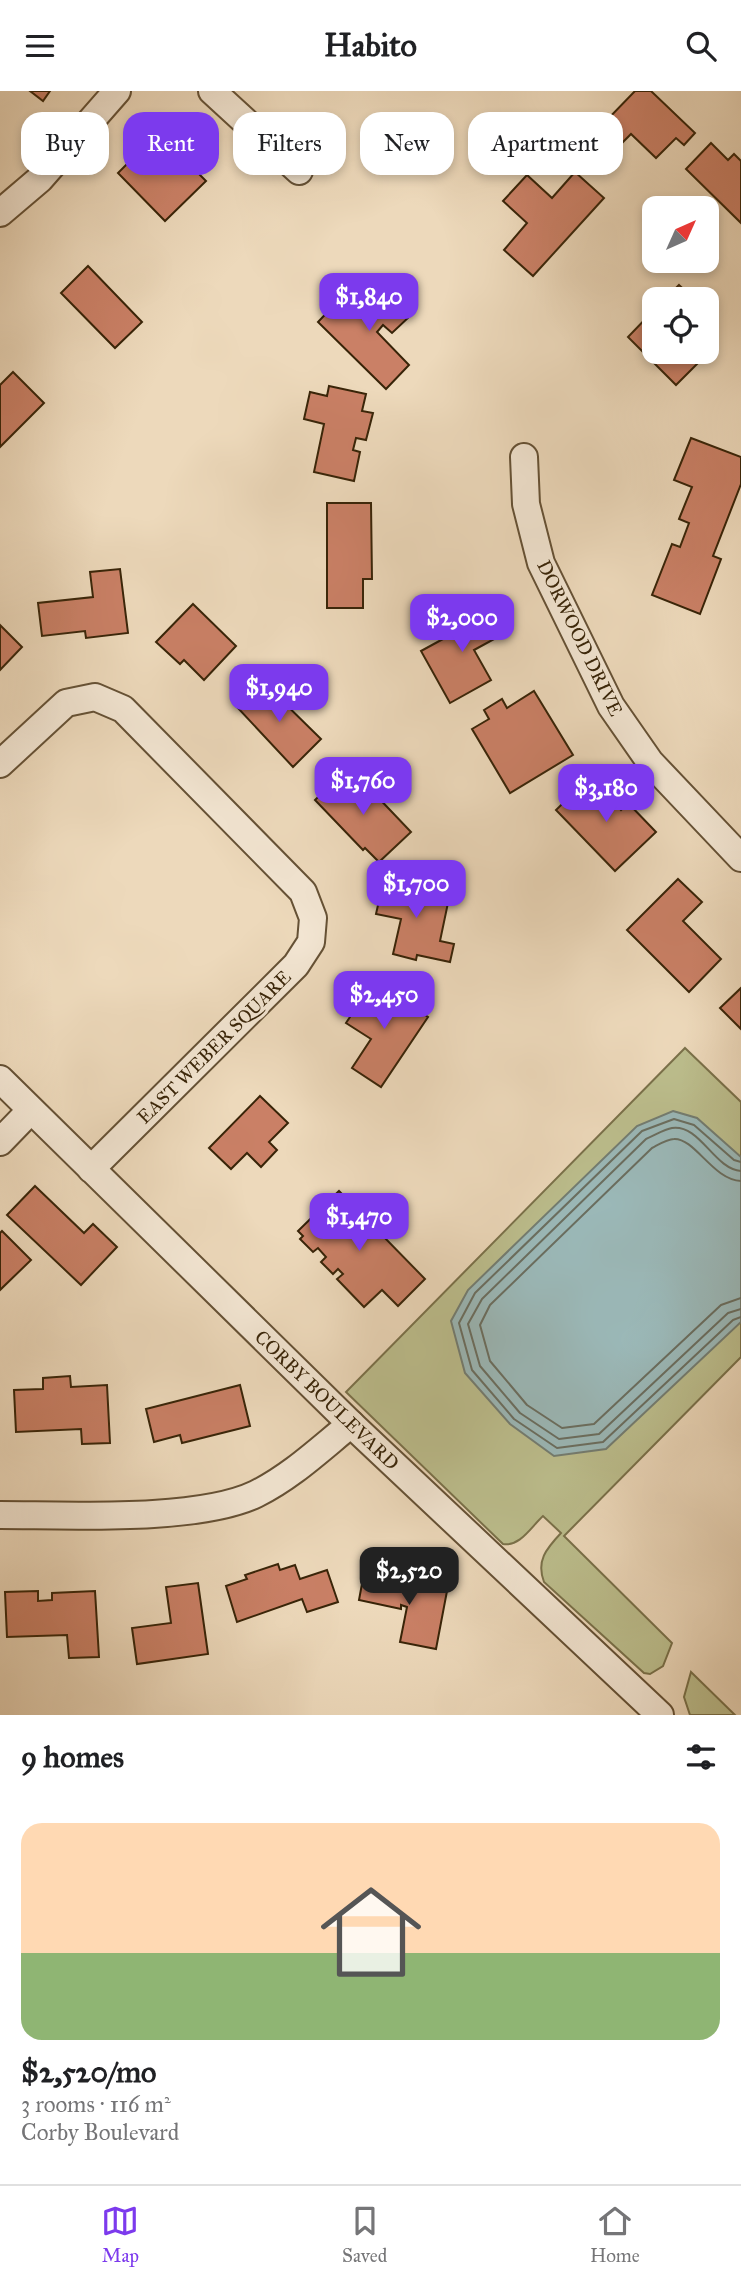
<!DOCTYPE html>
<meta charset="utf-8">
<style>
body{margin:0;font-family:"IM FELL Great Primer",serif;background:#f6f6f6;color:#202124;height:100vh;display:flex;flex-direction:column;font-size:26px;white-space:nowrap}
*{box-sizing:border-box;margin:0}
p{font-size:23px;color:#757577}
.icon{flex:none;width:38px;height:38px;fill:none;stroke:currentColor;stroke-width:2;stroke-linecap:round;stroke-linejoin:round}
.map{position:relative;height:1624px;overflow:hidden}
.drawer{display:flex;flex-direction:column;background:#fff;flex:1}
.drawer>*{flex:none}
.guide{position:absolute;left:21px;top:21px;width:700px;height:63px;display:flex;gap:14px}
.needle{width:46px;rotate:45deg}
.controls{position:absolute;left:642px;top:105px;display:grid;gap:14px}
.controls a{display:grid;place-items:center;width:77px;height:77px;border-radius:14px;background:#fff;box-shadow:0 4px 10px #0003;font-size:35px}
.price{position:absolute;translate:-50% -60px;padding:0 16px;border-radius:14px;background:#7c3aed;color:#fff;font-size:23px;line-height:46px;filter:drop-shadow(0 2px 4px #0008)}
.price::after{content:'';position:absolute;left:50%;top:42px;width:21px;height:16px;margin-left:-10px;background:inherit;clip-path:polygon(0 0,100% 0,50% 100%)}
.price.selected{background:#222;color:#fff}
ul{padding:0;list-style:none}
li{display:grid;align-content:center;gap:14px;height:371px;padding:0 21px}
li span{display:grid;place-items:center;height:217px;border-radius:21px;color:#555}
li>.icon{margin-inline-start:auto}
span .icon{width:126px;height:126px;fill:#fffc;stroke-width:1}
li b{font-size:30px}
h2{display:flex;justify-content:space-between;align-items:center;height:84px;padding:0 21px;font-size:30px}
.tag{padding:0 24px;border-radius:21px;background:#fff;box-shadow:0 4px 10px #0003;font-size:24px;line-height:63px}
.tag.selected{background:#7c3aed;color:#fff}
header{display:flex;justify-content:space-between;align-items:center;height:91px;padding:0 21px;background:#fff;font-size:32px;font-weight:700}
.tab-bar{display:flex;justify-content:space-around;align-items:center;height:98px;border-top:2px solid #e0e0e0;background:#fff;font-size:19px;color:#757577}
.tab-bar a{display:grid;justify-items:center;gap:4px}
.tab-bar .selected{color:#7c3aed}
.map>svg:first-child{display:block}
</style>
<header><svg class="icon" aria-label="menu" viewBox="0 0 24 24"><path d="M4 6h16M4 12h16M4 18h16"/></svg>Habito<svg class="icon" aria-label="search" viewBox="0 0 24 24"><circle cx="10" cy="10" r="6"/><path d="M15 15l6 6"/></svg></header>
<div class="map">
<svg width="741" height="1624" viewBox="0 0 741 1624">
<rect width="100%" height="100%" fill="#edd9bb"/>
<filter id="stains"><feTurbulence type="fractalNoise" baseFrequency=".00286" numOctaves="4"/><feColorMatrix values="0 0 0 0 .2 0 0 0 0 .09 0 0 0 0 .02 0 0 0 .5 -.17"/></filter>
<radialGradient id="worn" r=".72"><stop offset=".6" stop-color="#630" stop-opacity="0"/><stop offset="1" stop-color="#630" stop-opacity=".3"/></radialGradient>
<g fill="#bcbe8d" stroke="#7a714a" stroke-width="2">
<path d="M685,957L741,1011V1266L564,1445L672,1552L663,1575L650,1583L644,1582L544,1491C536,1470 546,1458 561,1442L543,1425C531,1436 520,1456 503,1453L346,1301Z"/>
<path d="M691,1581L735,1624H690L684,1606Z"/>
</g>
<path fill="#9bb9b9" stroke="#737d72" stroke-width="2" d="M673,1020L697,1027L741,1066V1231L606,1358L554,1365L510,1333L465,1282L451,1230L468,1199L637,1035Z"/>
<g fill="none" stroke-linecap="round" stroke-linejoin="round">
<g stroke="#6a6e60" stroke-width="2">
<path d="M741,1071L734,1069L694,1034L674,1028L642,1040L475,1202L459,1232L472,1279L514,1328L557,1357L603,1351L733,1229L741,1226"/>
<path d="M741,1080C714,1078 700,1033 672,1037C664,1038 654,1045 646,1048L482,1208L468,1233L480,1275L520,1322L559,1348L599,1343L728,1222L741,1218"/>
<path d="M741,1090C713,1089 695,1047 674,1048C667,1048 658,1054 652,1057L490,1214L480,1234L490,1270L527,1314L562,1337L594,1333L721,1214L741,1207"/>
</g>
</g>
<g fill="#ca8066" stroke="#382408" stroke-width="2">
<path d="M30,0H50L43,10Z"/>
<path d="M635,0H651L695,42L684,54L676,47L656,67L631,43L623,51L604,32Z"/>
<path d="M711,52L728,69L734,63L741,70V132L686,78Z"/>
<path d="M147,53L174,80L185,69L206,90L165,130L118,82Z"/>
<path d="M575,81L604,107L533,185L504,159L527,132L503,110L527,84L552,107Z"/>
<path d="M88,175L142,231L115,257L61,202Z"/>
<path d="M376,191L410,225L392,242L383,234L377,241L409,274L386,298L318,231L338,210L348,219Z"/>
<path d="M679,194L694,208H665Z"/>
<path d="M654,219V261H692L701,269L676,294L628,246Z"/>
<path d="M13,281L44,312L0,356V294Z"/>
<path d="M329,295L366,303L362,320L373,322L366,349L356,347L353,359L360,361L354,390L314,381L324,333L304,328L310,301L327,305Z"/>
<path d="M691,347L741,366V393L713,465L721,468L700,523L652,504L672,453L680,456L689,432L679,428L692,396L674,389Z"/>
<path d="M327,412H371L372,488H363V517H327Z"/>
<path d="M120,478L128,542L86,547L85,540L42,545L38,512L93,506L90,481Z"/>
<path d="M193,513L236,555L204,589L184,569L180,573L156,551Z"/>
<path d="M498,520L509,540L474,559L491,589L450,612L421,560L443,548L435,534L453,524L462,539Z"/>
<path d="M0,534L22,556L0,579Z"/>
<path d="M262,590L321,648L293,676L237,616Z"/>
<path d="M534,600L573,664L510,702L472,638L489,628L484,619L502,608L507,617Z"/>
<path d="M345,680L367,703L371,699L411,741L379,771L365,757L363,759L315,709Z"/>
<path d="M590,686L621,719L628,712L656,741L615,780L556,719Z"/>
<path d="M384,788L426,797L425,802L449,807L440,850L454,853L450,871L417,864L416,869L393,863L401,828L376,823Z"/>
<path d="M678,788L702,811L683,830L721,868L689,901L627,839Z"/>
<path d="M374,890L428,926L381,996L352,977L371,948L346,932Z"/>
<path d="M741,897V938L720,917Z"/>
<path d="M260,1005L288,1032L269,1051L277,1059L261,1076L247,1062L231,1078L209,1057Z"/>
<path d="M35,1095L84,1142L93,1133L117,1156L81,1194L7,1124Z"/>
<path d="M339,1100L425,1188L398,1215L382,1199L364,1216L337,1188L343,1183L338,1178L333,1183L321,1171L326,1166L318,1157L313,1161L300,1148L303,1145L298,1140Z"/>
<path d="M2,1140L31,1169L0,1199V1142Z"/>
<path d="M70,1285L71,1296L107,1294L110,1352L82,1353L81,1338L16,1341L14,1299L43,1298V1287Z"/>
<path d="M240,1294L250,1335L182,1352L180,1344L154,1351L146,1318Z"/>
<path d="M278,1473L280,1479L295,1474L300,1488L327,1479L338,1511L307,1521L302,1508L237,1531L226,1495L247,1488L245,1484Z"/>
<path d="M364,1482L406,1491L405,1497L413,1498L414,1493L447,1500L436,1558L400,1551L407,1516L401,1514V1518L359,1509Z"/>
<path d="M198,1492L208,1563L137,1573L132,1537L171,1532L166,1496Z"/>
<path d="M38,1500V1510L52,1509V1502L95,1500L99,1566L69,1567L67,1544L7,1546L5,1501Z"/>
</g>
<g fill="none" stroke-linecap="round" stroke-linejoin="round">
<defs>
<g id="minor">
<path d="M212,0L299,80"/>
<path d="M0,122L40,88L117,0"/>
<path d="M524,366L526,413L541,472L611,615L650,671L741,767"/>
<path d="M0,673L66,612L95,606L123,618L303,801L313,827L311,851L296,874L91,1078"/>
<path d="M0,988L351,1333L660,1624"/>
<path d="M0,1051L31,1019"/>
<path d="M0,1424C67,1424 198,1431 256,1403C292,1385 320,1358 351,1333"/>
</g>
</defs>
<use href="#minor" stroke="#655135" stroke-width="30"/>
<use href="#minor" stroke="#f3e6d3" stroke-width="26"/>
</g>
<g text-anchor="middle" dominant-baseline="central" stroke-width="6" stroke-linejoin="round" paint-order="stroke">
<g font-size="19" fill="#382408" stroke="#f3e6d3">
<text transform="translate(580 547) rotate(64)">DORWOOD DRIVE</text>
<text transform="translate(214 956) rotate(-45)">EAST WEBER SQUARE</text>
<text transform="translate(327 1309) rotate(44)">CORBY BOULEVARD</text>
</g>
</g>
<rect width="100%" height="100%" filter="url(#stains)"/>
<rect width="100%" height="100%" fill="url(#worn)"/>
</svg>
<div class="controls">
<a><svg class="needle" viewBox="-14 -14 28 28"><path d="M0-13l5 13h-10z" fill="#e53935"/><path d="M0 13l5-13h-10z" fill="#757577"/></svg></a>
<a><svg class="icon" aria-label="locate" viewBox="0 0 24 24"><circle cx="12" cy="12" r="6"/><path d="M12 2v4M12 18v4M2 12h4M18 12h4"/></svg></a>
</div>
<b class="price" style="left:369px;top:242px">$1,840</b>
<b class="price" style="left:462px;top:563px">$2,000</b>
<b class="price" style="left:279px;top:633px">$1,940</b>
<b class="price" style="left:363px;top:726px">$1,760</b>
<b class="price" style="left:606px;top:733px">$3,180</b>
<b class="price" style="left:416px;top:829px">$1,700</b>
<b class="price" style="left:384px;top:940px">$2,450</b>
<b class="price" style="left:359px;top:1162px">$1,470</b>
<b class="price selected" style="left:409px;top:1516px">$2,520</b>
<div class="guide">
<a class="tag">Buy</a>
<a class="tag selected">Rent</a>
<a class="tag">Filters</a>
<a class="tag">New</a>
<a class="tag">Apartment</a>
</div>
</div>
<section class="drawer">
<h2>9 homes<svg class="icon" aria-label="filters" viewBox="0 0 24 24"><path d="M4 7h16M4 17h16"/><circle cx="9" cy="7" r="2"/><circle cx="15" cy="17" r="2"/></svg></h2>
<ul>
<li><span style="background:linear-gradient(#ffd9b3 60%,#8fb573 0)"><svg class="icon" aria-label="home" viewBox="0 0 24 24"><path d="M3 11l9-7 9 7M6 9v11h12V9"/></svg></span><div><b>$2,520/mo</b><p>3 rooms · 116 m²</p><p>Corby Boulevard</p></div></li>
</ul>
</section>
<nav class="tab-bar">
<a class="selected"><svg class="icon" aria-label="map" viewBox="0 0 24 24"><path d="M3 6l6-2 6 2 6-2v14l-6 2-6-2-6 2zM9 4v14M15 6v14"/></svg>Map</a>
<a><svg class="icon" aria-label="saved" viewBox="0 0 24 24"><path d="M7 4h10v16l-5-4-5 4z"/></svg>Saved</a>
<a><svg class="icon" aria-label="home" viewBox="0 0 24 24"><path d="M3 11l9-7 9 7M6 9v11h12V9"/></svg>Home</a>
</nav>
